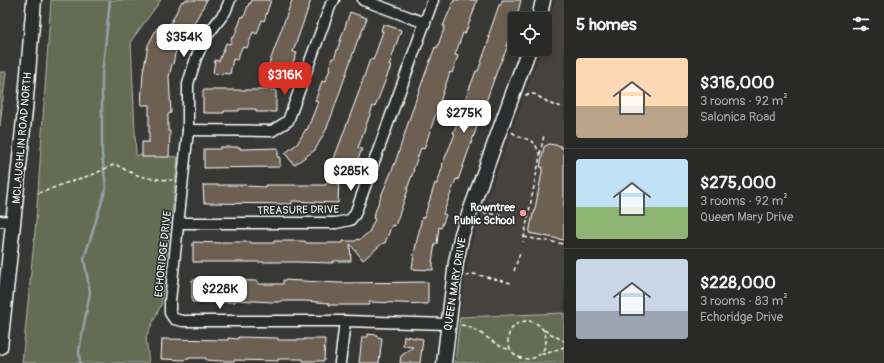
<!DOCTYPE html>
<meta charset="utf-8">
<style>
body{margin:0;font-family:Pangolin,sans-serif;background:#353534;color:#f1f3f6;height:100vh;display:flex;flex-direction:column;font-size:15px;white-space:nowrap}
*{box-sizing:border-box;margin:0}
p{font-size:13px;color:#a5a6a8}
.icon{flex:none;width:22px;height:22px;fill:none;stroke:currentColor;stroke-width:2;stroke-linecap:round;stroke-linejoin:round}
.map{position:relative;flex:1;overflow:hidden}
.details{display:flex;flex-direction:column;background:#292928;width:320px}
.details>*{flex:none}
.buttons{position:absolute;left:508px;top:12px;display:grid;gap:8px}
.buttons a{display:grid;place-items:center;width:44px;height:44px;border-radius:4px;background:#292928;box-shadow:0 2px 6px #0003,0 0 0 1px #454545;font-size:20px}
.price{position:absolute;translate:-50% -34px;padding:0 9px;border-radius:8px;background:#fff;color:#222;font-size:13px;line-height:26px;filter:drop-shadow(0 1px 2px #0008)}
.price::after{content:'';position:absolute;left:50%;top:24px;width:12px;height:9px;margin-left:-6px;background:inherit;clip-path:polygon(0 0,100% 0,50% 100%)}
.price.current{background:#d93025;color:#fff}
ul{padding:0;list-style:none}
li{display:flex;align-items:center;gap:12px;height:100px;padding:0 12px}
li+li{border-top:1px solid #454545}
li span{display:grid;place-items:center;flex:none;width:112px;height:80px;border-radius:4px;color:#555}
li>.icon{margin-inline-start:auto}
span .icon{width:48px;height:48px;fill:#fffc;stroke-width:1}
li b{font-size:17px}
h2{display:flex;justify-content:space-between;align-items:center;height:48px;padding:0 12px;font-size:17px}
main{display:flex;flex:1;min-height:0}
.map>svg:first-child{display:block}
</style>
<main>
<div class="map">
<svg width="564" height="363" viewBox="0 0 564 363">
<rect width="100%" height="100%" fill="#373735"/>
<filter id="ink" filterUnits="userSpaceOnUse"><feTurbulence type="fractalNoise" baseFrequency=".025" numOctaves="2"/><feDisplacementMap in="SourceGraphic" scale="8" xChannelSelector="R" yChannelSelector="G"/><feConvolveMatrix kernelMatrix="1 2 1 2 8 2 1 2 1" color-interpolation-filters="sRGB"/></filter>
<g filter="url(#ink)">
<path fill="#47433e" d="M555,0H564V313L460,317L465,279L472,242L541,49H545V39Z"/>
<g fill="#656c52" stroke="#b2b6a8">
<path d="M51,0H161L131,41L136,155L178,157L161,305L146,337L149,363H22L36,221Z"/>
<path d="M0,72H6L0,126Z"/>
<path d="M564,313V363H455L460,317Z"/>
</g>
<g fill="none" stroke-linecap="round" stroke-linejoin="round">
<path stroke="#96a1ab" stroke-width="2.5" d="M80,363L79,351L90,292L84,259L106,188L102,154V75L110,0"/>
</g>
<g fill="#6d6053" stroke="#fff">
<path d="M185,0H207L189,32L187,31L185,33L175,54L173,64H172L169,77L171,113L168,114V131H170L169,157H142V142H149V105H141L143,73L148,45L157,28L166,32L182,1L184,2Z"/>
<path d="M252,0H271L264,21L262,20L257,34L253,32L247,48L242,47L237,60L233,59L230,74L222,73V75L213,73L215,60L219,61L226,43L230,44L232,37H234L242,16L244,17L249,3L250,4Z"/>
<path d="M292,0H311L293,52L297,53L291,67L287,66L282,81L266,76L270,64H269Z"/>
<path d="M454,0H477L473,13L465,34L463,33L455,55L458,56L452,73L450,72L424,149L421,148L413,170H414L407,189L408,190L395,226L392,225L385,243H383L363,260L350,244L351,261H333V263L295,262H193V242L222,243V242H251V243H274V241H305L306,243H343V241H355L358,239L359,240L369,232L375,219L373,218L379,201L395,163L415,102L435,47L437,48L445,26H443Z"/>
<path d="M502,0H521L517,16L515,15L510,32H511L506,46H508L498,68L458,180L456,179L443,214L446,215L441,228L439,227L437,244H435L432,262H433V270L412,269L414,254L422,217L424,218L435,183L437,184L443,165H442L455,134L453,133L467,101L465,100L476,71H478L490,37H488L499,5H501Z"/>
<path d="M350,12L367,18L359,39H358L333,112L326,130L315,150L294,165L285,153L297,144L306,129L307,130L318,102L315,101L322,81L325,82L330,69L329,68L332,58L334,59Z"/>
<path d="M383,24L401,30L389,66H391L375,107L373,106L358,148L362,149L354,169H352L349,178L348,177L346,181L339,178L338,203L292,201V204L204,203L203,185H247V186L265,187V185H326L331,172H329L358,94L370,59L373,60L377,49L383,31H381Z"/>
<path d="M203,90H276V112H256V109H239V111H224V113H203Z"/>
<path d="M549,144L561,146V148H564V240L529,233L533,214H534L543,167H540L544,147Z"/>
<path d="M220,147H240V149H244L278,148V158L280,156V167L204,168V149H220Z"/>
<path d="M192,280L258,281V284H283V280L340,283L428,282V304L369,302V305H329V303L305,301H280V302H273L235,300V302H192Z"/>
<path d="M368,334L377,335V337L382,338L379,363H359L362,337H368Z"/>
<path d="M404,336L423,339L420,363H400L401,356L413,347L403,346Z"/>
<path d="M238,337L278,338V340H304V339H325L324,361H303V359H278V361L234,360V361H220L206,360V358H189V359H185V360L161,359L162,339L228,340V338L238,339Z"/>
</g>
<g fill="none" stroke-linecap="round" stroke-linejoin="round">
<defs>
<g id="street">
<path d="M230,0L225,12L206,37L196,58L188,84V130L170,301V313L174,319L183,321H345L448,324"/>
<path d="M363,0L425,23"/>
<path d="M188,130L272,131L288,121L331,4L334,0"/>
<path d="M0,221L14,222"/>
<path d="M179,223H336L350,220L355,214L433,0"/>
<path d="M340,363L345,321"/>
</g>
<g id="secondary">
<path d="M539,19L543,0"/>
<path d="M0,347L25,110L34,0"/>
<path d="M444,363L456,262L462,234L529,49"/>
</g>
</defs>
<use href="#street" stroke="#fff" stroke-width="13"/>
<use href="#secondary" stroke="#fff" stroke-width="17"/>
<g stroke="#fff" stroke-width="1.5" stroke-dasharray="4 3" stroke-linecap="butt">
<path d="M525,95L534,94L553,105L564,107"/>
<path d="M512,132C525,144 533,132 540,156L523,242"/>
<path d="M540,154L544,135"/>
<path d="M38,193L48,190L63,184L94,174L115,164C137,177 147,179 172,180"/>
<path d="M483,213L500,215L507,219"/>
<path d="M524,237L564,244"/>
<path d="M514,271L520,253"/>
<path d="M466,276L474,274L511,283"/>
<circle cx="527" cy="340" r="19"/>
<path d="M461,325C480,328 492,345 510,350"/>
<path d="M544,330L564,341"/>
<path d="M541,354H545L564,347"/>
</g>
<use href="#street" stroke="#2a2d2e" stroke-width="10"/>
<use href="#secondary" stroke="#2a2d2e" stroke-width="14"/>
</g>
</g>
<circle fill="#ff9aa2" stroke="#2a2d2e" stroke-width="1.5" cx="523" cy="213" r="4"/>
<g text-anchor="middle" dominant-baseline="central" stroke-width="3" stroke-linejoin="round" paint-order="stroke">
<g font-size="11" fill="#fff" stroke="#2a2d2e">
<text transform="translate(22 138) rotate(-85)">MCLAUGHLIN ROAD NORTH</text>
<text transform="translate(298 210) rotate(-1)">TREASURE DRIVE</text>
<text transform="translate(163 254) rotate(-84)">ECHORIDGE DRIVE</text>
<text transform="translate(455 284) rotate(-81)">QUEEN MARY DRIVE</text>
</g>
<g font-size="11" font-weight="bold" fill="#fff" stroke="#2a2d2e" text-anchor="end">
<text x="515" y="207">Rowntree<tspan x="515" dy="13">Public School</tspan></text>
</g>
</g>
</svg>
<div class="buttons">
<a><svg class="icon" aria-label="locate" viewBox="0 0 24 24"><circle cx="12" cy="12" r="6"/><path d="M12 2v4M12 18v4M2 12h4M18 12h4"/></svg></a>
</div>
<b class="price" style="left:184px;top:58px">$354K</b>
<b class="price current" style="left:285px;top:96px">$316K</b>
<b class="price" style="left:464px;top:134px">$275K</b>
<b class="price" style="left:351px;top:192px">$285K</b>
<b class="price" style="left:220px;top:310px">$228K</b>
</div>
<section class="details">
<h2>5 homes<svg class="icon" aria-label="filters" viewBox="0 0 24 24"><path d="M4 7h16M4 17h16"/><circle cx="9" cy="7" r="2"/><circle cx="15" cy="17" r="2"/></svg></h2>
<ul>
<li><span style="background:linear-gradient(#ffd9b3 60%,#b9a48a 0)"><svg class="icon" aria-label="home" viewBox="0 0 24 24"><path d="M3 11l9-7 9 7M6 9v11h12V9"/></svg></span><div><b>$316,000</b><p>3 rooms · 92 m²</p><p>Salonica Road</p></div></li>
<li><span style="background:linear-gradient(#bfe0f5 60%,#8fb573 0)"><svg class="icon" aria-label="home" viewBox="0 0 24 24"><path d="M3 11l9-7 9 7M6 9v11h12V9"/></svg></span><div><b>$275,000</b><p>3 rooms · 92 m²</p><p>Queen Mary Drive</p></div></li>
<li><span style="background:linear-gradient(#c9d6e8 65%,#9aa5b1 0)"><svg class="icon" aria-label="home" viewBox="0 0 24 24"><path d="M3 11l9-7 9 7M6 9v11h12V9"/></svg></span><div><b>$228,000</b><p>3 rooms · 83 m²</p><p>Echoridge Drive</p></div></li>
</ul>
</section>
</main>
